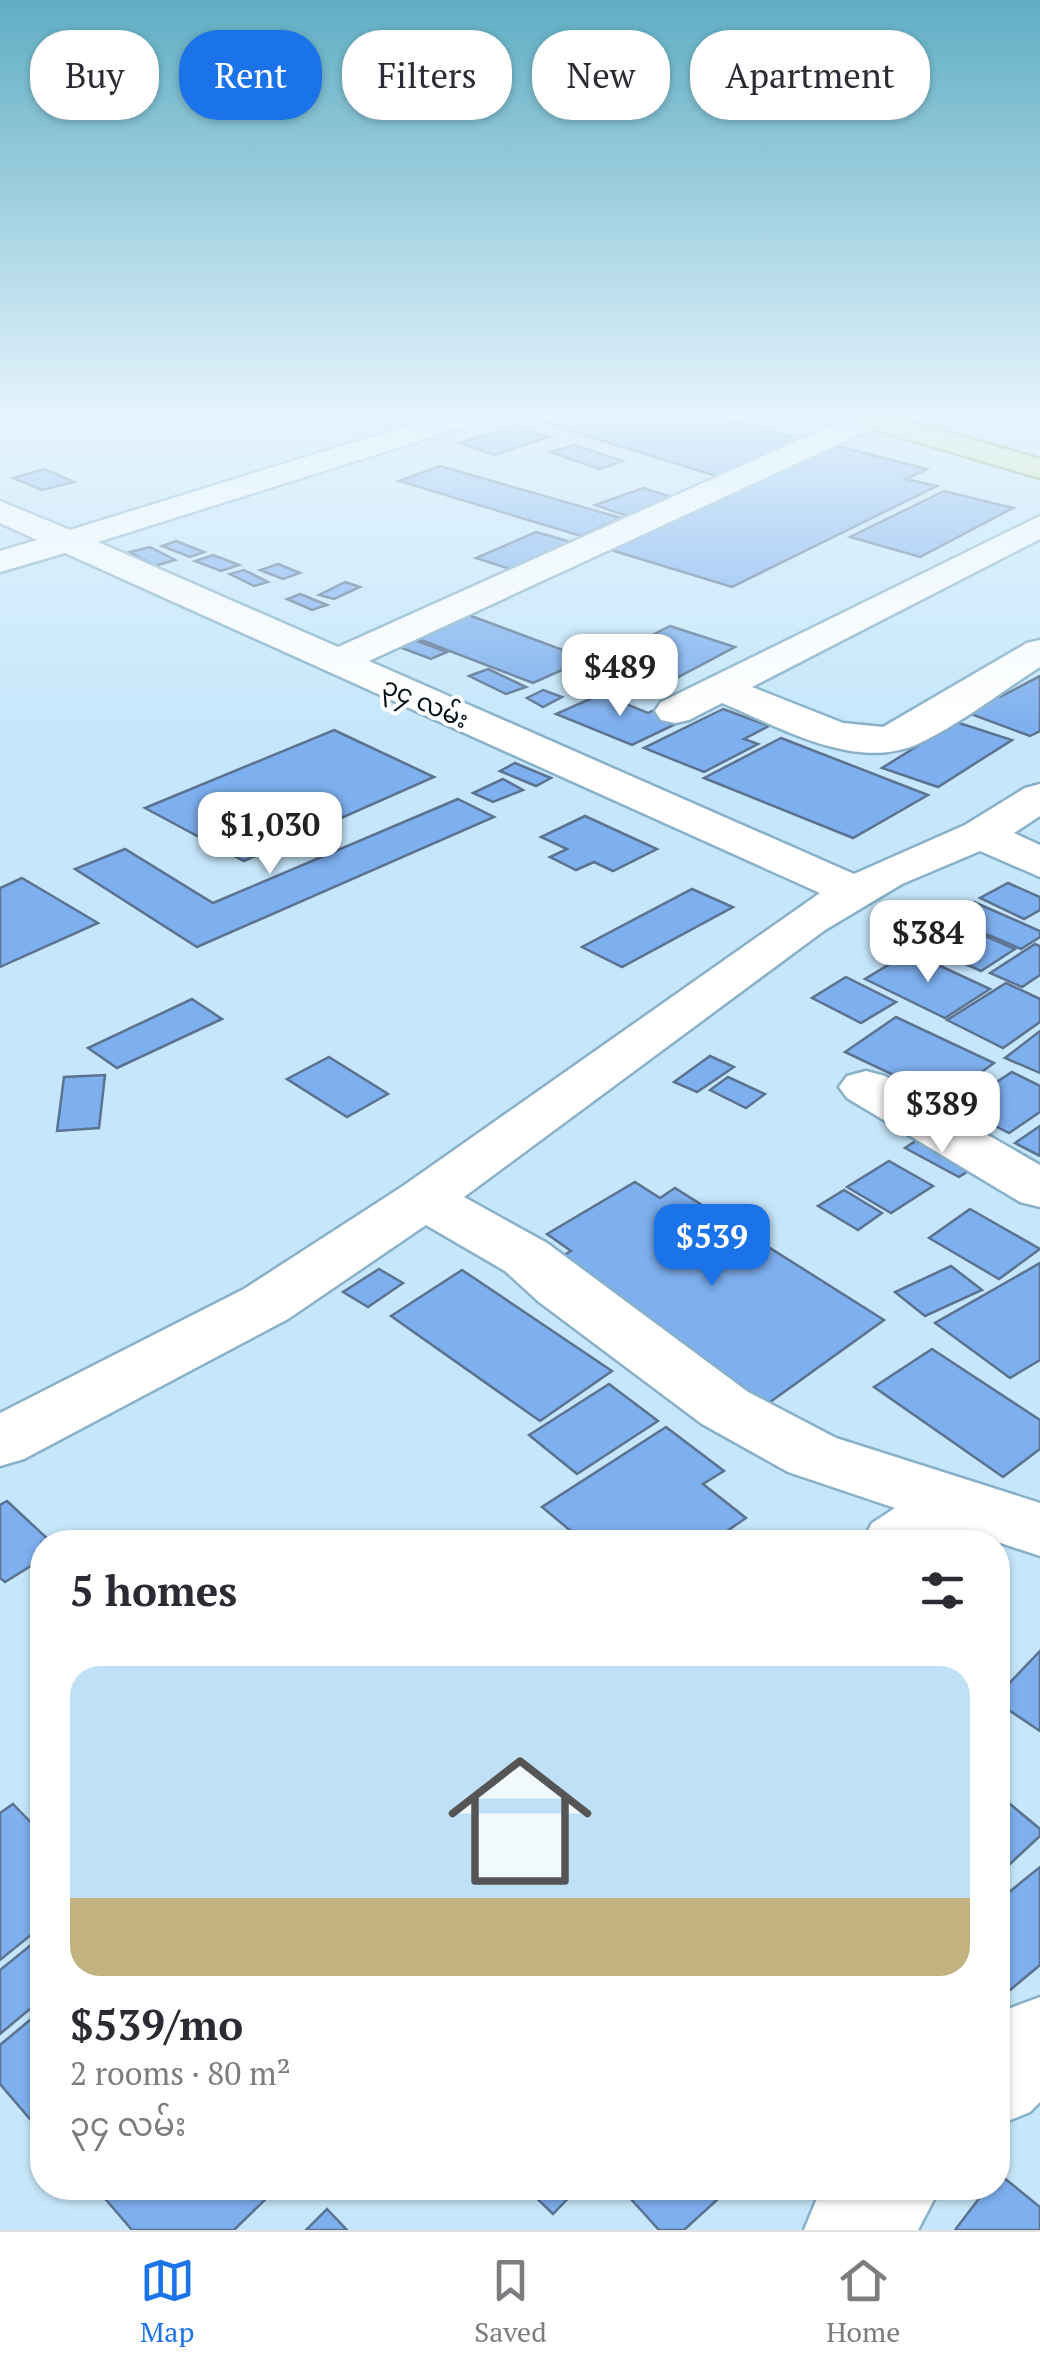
<!DOCTYPE html>
<meta charset="utf-8">
<style>
body{margin:0;font-family:"PT Serif","Noto Sans Myanmar",serif;background:#f2f2f3;color:#2b2b33;height:100vh;display:flex;flex-direction:column;font-size:38px;white-space:nowrap}
*{box-sizing:border-box;margin:0}
p{font-size:32px;color:#7c7c81}
.icon{flex:none;width:55px;height:55px;fill:none;stroke:currentColor;stroke-width:2;stroke-linecap:round;stroke-linejoin:round}
.map{position:relative;flex:1;overflow:hidden}
.panel{position:absolute;left:30px;top:1530px;width:980px;height:670px;display:flex;flex-direction:column;background:#fff;border-radius:40px;box-shadow:0 2px 8px #0004}
.panel>*{flex:none}
.top-card{position:absolute;left:30px;top:30px;width:980px;height:90px;display:flex;gap:20px}
.price{position:absolute;translate:-50% -85px;padding:0 22px;border-radius:20px;background:#fff;color:#222;font-size:32px;line-height:65px;filter:drop-shadow(0 2px 5px #0008)}
.price::after{content:'';position:absolute;left:50%;top:60px;width:30px;height:22px;margin-left:-15px;background:inherit;clip-path:polygon(0 0,100% 0,50% 100%)}
.price.current{background:#1a73e8;color:#fff}
ul{padding:0;list-style:none}
li{display:grid;align-content:center;gap:20px;height:530px;padding:0 40px}
li+li{border-top:2px solid #e1e1e2}
li span{display:grid;place-items:center;height:310px;border-radius:30px;color:#555}
li>.icon{margin-inline-start:auto}
span .icon{width:180px;height:180px;fill:#fffc;stroke-width:1}
li b{font-size:42px}
h2{display:flex;justify-content:space-between;align-items:center;height:120px;padding:0 40px;font-size:42px}
.tag{padding:0 35px;border-radius:40px;background:#fff;box-shadow:0 2px 8px #0004;font-size:35px;line-height:90px}
.tag.current{background:#1a73e8;color:#fff}
.menu{display:flex;justify-content:space-around;align-items:center;height:140px;border-top:2px solid #e1e1e2;background:#fff;font-size:28px;color:#7c7c81}
.menu a{display:grid;justify-items:center;gap:5px}
.menu .current{color:#1a73e8}
.map>svg:first-child{display:block}
</style>
<div class="map">
<svg width="1040" height="2230" viewBox="0 0 1040 2230">
<rect width="100%" height="100%" fill="#c6e7fb"/>
<g fill="#7eafee" stroke="#5b7290" stroke-width="2.5">
<path d="M559,417H722L808,442L716,476L542,422Z"/>
<path d="M515,426L549,437L494,455L459,443Z"/>
<path d="M574,445L623,461L599,469L550,452Z"/>
<path d="M833,445L927,469L906,479L937,486L732,587L601,547Z"/>
<path d="M440,466L621,518L581,536L399,481Z"/>
<path d="M44,469L74,482L42,490L13,478Z"/>
<path d="M643,488L681,500L633,518L595,505Z"/>
<path d="M944,491L1013,508L920,557L850,537Z"/>
<path d="M536,532L571,542L510,569L476,558Z"/>
<path d="M176,541L204,552L190,557L162,546Z"/>
<path d="M150,547L175,560L155,566L130,552Z"/>
<path d="M213,555L239,565L221,571L195,561Z"/>
<path d="M278,564L300,573L283,579L260,570Z"/>
<path d="M244,570L268,582L254,586L230,574Z"/>
<path d="M345,582L360,587L334,599L319,595Z"/>
<path d="M300,594L327,605L312,610L287,599Z"/>
<path d="M463,613L587,659L533,683L408,635Z"/>
<path d="M670,626L735,647L639,698L573,676Z"/>
<path d="M407,637L447,652L431,659L391,644Z"/>
<path d="M488,669L526,687L506,694L469,676Z"/>
<path d="M1040,676V731L1030,736L952,707L983,691L1000,697Z"/>
<path d="M543,690L562,697L543,707L527,698Z"/>
<path d="M601,694L648,713L658,708L686,719L632,745L556,714Z"/>
<path d="M723,709L769,726L744,739L758,744L704,772L644,748Z"/>
<path d="M956,722L1012,740L938,787L882,768Z"/>
<path d="M334,730L434,777L244,861L145,808Z"/>
<path d="M781,738L928,795L853,838L704,778Z"/>
<path d="M515,763L551,778L536,786L500,771Z"/>
<path d="M503,779L523,790L493,802L473,793Z"/>
<path d="M458,799L494,817L197,947L75,869L125,849L213,903Z"/>
<path d="M585,816L657,849L613,871L594,862L576,870L550,857L567,849L541,837Z"/>
<path d="M22,878L98,923L0,967V888Z"/>
<path d="M1008,883L1040,897V910L1024,919L980,898Z"/>
<path d="M692,889L733,907L622,967L582,947Z"/>
<path d="M974,902L1040,931V937L1021,949L949,918Z"/>
<path d="M958,924L1015,949L981,971L923,945Z"/>
<path d="M1035,944L1040,946V975L1022,987L990,973Z"/>
<path d="M910,952L990,989L945,1018L865,979Z"/>
<path d="M846,977L896,1002L861,1023L812,998Z"/>
<path d="M1006,983L1040,999V1022L1003,1048L947,1020Z"/>
<path d="M192,999L222,1019L117,1068L88,1048Z"/>
<path d="M896,1017L994,1063L944,1099L845,1052Z"/>
<path d="M1040,1031V1073L1005,1058Z"/>
<path d="M710,1056L734,1067L697,1092L674,1082Z"/>
<path d="M329,1057L388,1094L347,1117L287,1079Z"/>
<path d="M1012,1072L1040,1086V1112L1009,1133L958,1107Z"/>
<path d="M105,1075L99,1128L57,1131L64,1077Z"/>
<path d="M728,1077L765,1094L746,1108L710,1090Z"/>
<path d="M1040,1126V1156L1015,1143Z"/>
<path d="M926,1134L979,1164L959,1177L905,1148Z"/>
<path d="M889,1161L933,1186L891,1213L847,1187Z"/>
<path d="M635,1182L660,1198L675,1188L884,1320L766,1405L555,1260L571,1251L547,1234Z"/>
<path d="M844,1190L882,1213L858,1230L818,1206Z"/>
<path d="M970,1209L1040,1249L999,1279L929,1238Z"/>
<path d="M1040,1263V1360L1010,1378L935,1323Z"/>
<path d="M951,1266L982,1290L925,1316L895,1292Z"/>
<path d="M379,1269L403,1283L368,1307L343,1292Z"/>
<path d="M462,1270L612,1371L540,1421L391,1316Z"/>
<path d="M932,1349L1040,1420V1449L1003,1477L874,1387Z"/>
<path d="M609,1384L658,1421L577,1474L529,1435Z"/>
<path d="M666,1427L724,1471L703,1484L746,1518L711,1542H584L542,1507Z"/>
<path d="M7,1501L51,1542H42V1559L5,1582L0,1578V1505Z"/>
<path d="M1040,1651V1731L998,1703V1695Z"/>
<path d="M998,1794L1040,1829V1836L998,1875Z"/>
<path d="M13,1804L42,1834V1926L0,1960V1813Z"/>
<path d="M1040,1867V1965L998,2000V1901Z"/>
<path d="M42,1936V1999L0,2034V1970Z"/>
<path d="M42,2010V2133L0,2084V2045Z"/>
<path d="M998,2173L1040,2207V2230H955L987,2188H998Z"/>
<path d="M96,2188H271L274,2191L234,2230H132Z"/>
<path d="M526,2188H578L553,2214Z"/>
<path d="M621,2188H730L684,2230H659Z"/>
<path d="M327,2209L347,2230H306Z"/>
</g>
<g fill="none" stroke-linecap="round" stroke-linejoin="round">
<defs>
<g id="minor">
<path d="M435,417H481L476,423L98,542L338,647L850,417L885,419L880,425L369,661L854,874L965,825L1025,788L1040,784V816L1014,833L1040,845V877L980,851L902,884L825,930L464,1197L547,1243L748,1392L836,1438L1040,1503V1556L964,1531L948,1542H862L872,1523L895,1508L788,1472L702,1424L539,1302L505,1271L426,1225L288,1319L24,1459L0,1466V1413L244,1289L403,1186L820,893L65,553L0,572V551L37,540L0,523V501L70,530Z"/>
<path d="M1040,516V539L752,687L843,723L883,727L1027,643L1040,640V667C1001,692 963,722 922,742C858,774 780,727 722,703L689,720L675,723L661,720L655,711L661,702Z"/>
<path d="M866,1071L885,1076L1040,1165V1207L1020,1202L847,1098L839,1087L847,1076Z"/>
<path d="M1040,1997V2102L1030,2112L998,2125V2020L1008,2009Z"/>
<path d="M827,2188H940L918,2230H804L818,2196Z"/>
</g>
<path id="major" d="M847,417H894L1040,459V478L852,423Z"/>
</defs>
<use href="#minor" stroke="#88b0c8" stroke-width="5"/>
<use href="#major" stroke="#84933a" stroke-width="5"/>
<use href="#minor" fill="#fff" fill-rule="evenodd"/>
<use href="#major" fill="#dfe994" fill-rule="evenodd"/>
</g>
<linearGradient id="sky" x2="0" y2="1"><stop stop-color="#60aec4"/><stop offset="0.57" stop-color="#e5f4fd"/><stop offset="1" stop-color="#e5f4fd" stop-opacity="0"/></linearGradient>
<rect width="1040" height="729" fill="url(#sky)"/>
<g text-anchor="middle" dominant-baseline="central" stroke-width="8" stroke-linejoin="round" paint-order="stroke">
<g font-size="25" fill="#020e16" stroke="#fff">
<text transform="translate(426 702) rotate(24)">၃၄ လမ်း</text>
</g>
</g>
</svg>
<b class="price" style="left:620px;top:719px">$489</b>
<b class="price" style="left:270px;top:877px">$1,030</b>
<b class="price" style="left:928px;top:985px">$384</b>
<b class="price" style="left:942px;top:1156px">$389</b>
<b class="price current" style="left:712px;top:1289px">$539</b>
<div class="top-card">
<a class="tag">Buy</a>
<a class="tag current">Rent</a>
<a class="tag">Filters</a>
<a class="tag">New</a>
<a class="tag">Apartment</a>
</div>
<section class="panel">
<h2>5 homes<svg class="icon" aria-label="filters" viewBox="0 0 24 24"><path d="M4 7h16M4 17h16"/><circle cx="9" cy="7" r="2"/><circle cx="15" cy="17" r="2"/></svg></h2>
<ul>
<li><span style="background:linear-gradient(#bfe0f5 75%,#c2b280 0)"><svg class="icon" aria-label="home" viewBox="0 0 24 24"><path d="M3 11l9-7 9 7M6 9v11h12V9"/></svg></span><div><b>$539/mo</b><p>2 rooms · 80 m²</p><p>၃၄ လမ်း</p></div></li>
</ul>
</section>
</div>
<nav class="menu">
<a class="current"><svg class="icon" aria-label="map" viewBox="0 0 24 24"><path d="M3 6l6-2 6 2 6-2v14l-6 2-6-2-6 2zM9 4v14M15 6v14"/></svg>Map</a>
<a><svg class="icon" aria-label="saved" viewBox="0 0 24 24"><path d="M7 4h10v16l-5-4-5 4z"/></svg>Saved</a>
<a><svg class="icon" aria-label="home" viewBox="0 0 24 24"><path d="M3 11l9-7 9 7M6 9v11h12V9"/></svg>Home</a>
</nav>
